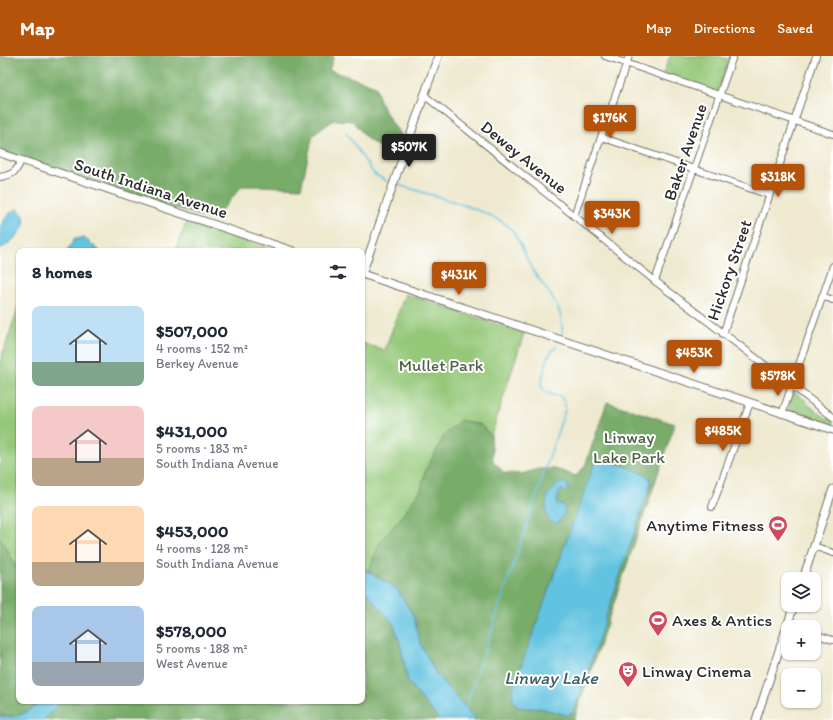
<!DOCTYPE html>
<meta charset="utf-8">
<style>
body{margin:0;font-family:Itim,sans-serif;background:#f2f2f3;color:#1f2937;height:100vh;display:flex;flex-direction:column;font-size:15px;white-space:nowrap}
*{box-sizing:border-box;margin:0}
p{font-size:13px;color:#747a83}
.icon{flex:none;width:22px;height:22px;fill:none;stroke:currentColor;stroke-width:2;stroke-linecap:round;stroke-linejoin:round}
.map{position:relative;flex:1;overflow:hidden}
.sheet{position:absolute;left:16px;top:192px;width:349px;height:456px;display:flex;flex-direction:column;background:#fff;border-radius:8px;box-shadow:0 1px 3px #0004}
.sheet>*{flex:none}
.tools{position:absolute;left:781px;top:516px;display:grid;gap:8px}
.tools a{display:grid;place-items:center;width:40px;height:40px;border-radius:8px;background:#fff;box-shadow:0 1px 3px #0004;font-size:20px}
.price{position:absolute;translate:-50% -34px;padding:0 9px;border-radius:4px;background:#b45309;color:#fff;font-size:13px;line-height:26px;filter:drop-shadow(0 1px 2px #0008)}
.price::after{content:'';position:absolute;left:50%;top:24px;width:12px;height:9px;margin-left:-6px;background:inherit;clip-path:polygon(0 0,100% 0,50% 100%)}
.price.active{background:#222;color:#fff}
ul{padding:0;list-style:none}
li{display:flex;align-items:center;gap:12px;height:100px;padding:0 16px}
li span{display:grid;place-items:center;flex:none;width:112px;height:80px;border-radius:8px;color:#555}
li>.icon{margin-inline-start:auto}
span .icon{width:48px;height:48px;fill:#fffc;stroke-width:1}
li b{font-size:17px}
h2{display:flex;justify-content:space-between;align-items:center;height:48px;padding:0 16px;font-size:17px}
header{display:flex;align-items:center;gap:24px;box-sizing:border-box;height:56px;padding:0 20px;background:#b45309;color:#fff}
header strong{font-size:19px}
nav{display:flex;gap:22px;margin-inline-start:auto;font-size:14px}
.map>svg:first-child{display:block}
</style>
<header>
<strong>Map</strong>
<nav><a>Map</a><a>Directions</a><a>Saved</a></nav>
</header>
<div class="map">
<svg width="833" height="664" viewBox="0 0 833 664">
<rect width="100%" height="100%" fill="#fff"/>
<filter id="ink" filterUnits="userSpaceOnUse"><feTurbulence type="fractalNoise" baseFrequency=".025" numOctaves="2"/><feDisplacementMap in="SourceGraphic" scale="8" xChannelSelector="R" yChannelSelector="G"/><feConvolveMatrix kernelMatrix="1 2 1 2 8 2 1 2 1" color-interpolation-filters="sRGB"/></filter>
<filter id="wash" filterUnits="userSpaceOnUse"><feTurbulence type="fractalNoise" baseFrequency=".012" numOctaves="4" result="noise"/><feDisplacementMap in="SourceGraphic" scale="16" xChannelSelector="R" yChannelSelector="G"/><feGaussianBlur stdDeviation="0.9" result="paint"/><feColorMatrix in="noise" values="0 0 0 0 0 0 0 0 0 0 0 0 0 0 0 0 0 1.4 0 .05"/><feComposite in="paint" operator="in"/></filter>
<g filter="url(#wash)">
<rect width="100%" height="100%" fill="#eee9cf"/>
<g fill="#95c879" stroke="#607a52">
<path d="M670,0H718L727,3L728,6L718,34L714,36L663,18Z"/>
<path d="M187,165L275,195H175Z"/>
<path d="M405,238L524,277L491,380L481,369L460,364L444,380L425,416L421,434L399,464L380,486L369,515L362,512V287L385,294Z"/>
<path d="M19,249V516L0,481V306Z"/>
<path d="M793,337H795L806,345V347L827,363L830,361L833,363V369L788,355Z"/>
</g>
<g fill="#78ac69" stroke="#526c4a" fill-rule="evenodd">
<path d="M0,0H334L329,14L376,30C378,46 393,73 407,84L401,99L382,93L367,83L353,65L334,64L313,79L301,132L262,130H242L213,164L0,97Z"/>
<path d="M607,346L675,368L574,664H476L436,618L420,587L414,561L397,533L369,515L380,486L399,464L421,434L425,416L444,380L460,364L481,369L491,380L493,405L504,417L521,418L538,413H555L576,420L585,410ZM597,404L613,406L567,659L539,652H522L592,414Z"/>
<path d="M0,481L19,516V645H42C26,657 20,661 0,660Z"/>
<path d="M362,534L366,536L393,567L400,587L408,626L439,664H43L54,653L60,645H362Z"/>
</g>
<g fill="#62c3e0" stroke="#467786">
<path d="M17,153C37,164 12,187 0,193V170L11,156Z"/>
<path d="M79,182H84L100,195H67L74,184Z"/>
<path d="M597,404L613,406L643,417L649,421L651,427L577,647L571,658L567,659L539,652H522L513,646L512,635L592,414Z"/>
<path d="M559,427H565L568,429V434L565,436L562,433L559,436L557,448L564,449C566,456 562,461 558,467C543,467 546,451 547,440Z"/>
<path d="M362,512L397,533L414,561L420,587L436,618L476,664H439L408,626L400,587L393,567L366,536L362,534Z"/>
<path d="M42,645H60L54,653L43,664H0V660C18,662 28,657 42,645Z"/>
</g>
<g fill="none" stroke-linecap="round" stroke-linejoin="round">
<g stroke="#62c3e0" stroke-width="1.5">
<path d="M346,77L374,118L388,126"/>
<path d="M398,129C424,137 495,155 511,173C523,187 525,205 536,219C549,236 565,255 562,278"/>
<path d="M465,653L565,354V347L560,340L552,339L544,335L541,328L548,300L552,295L557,290"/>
</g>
</g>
</g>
<g filter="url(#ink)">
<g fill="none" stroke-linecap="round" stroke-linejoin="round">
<defs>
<g id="minor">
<path d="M605,0L833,78"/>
<path d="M424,39L655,225L833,361"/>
<path d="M601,81L769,139"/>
<path d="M0,121C12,119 17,116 21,104"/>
<path d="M574,160L629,0"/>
<path d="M655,225L733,0"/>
<path d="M822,240L833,244"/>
<path d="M723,278L816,0"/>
<path d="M782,358L833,210"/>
<path d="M712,451L750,347"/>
<path d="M814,490L833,497"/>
<path d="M788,569L794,571"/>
<path d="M814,578L833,584"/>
</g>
<g id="tertiary">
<path d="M0,97L293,195"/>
<path d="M362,218L833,374"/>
<path d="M362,218L438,0"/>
<path d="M803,523L833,433"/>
<path d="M756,664L794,549"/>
</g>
</defs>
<use href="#minor" stroke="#6f6e64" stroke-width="8"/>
<use href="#tertiary" stroke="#6f6e64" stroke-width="9"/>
<use href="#minor" stroke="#fff" stroke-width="6"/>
<use href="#tertiary" stroke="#fff" stroke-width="7"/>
</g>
</g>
<defs>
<symbol id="stadium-pin" viewBox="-11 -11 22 30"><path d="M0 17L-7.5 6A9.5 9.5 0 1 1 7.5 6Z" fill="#d1495b" stroke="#fff"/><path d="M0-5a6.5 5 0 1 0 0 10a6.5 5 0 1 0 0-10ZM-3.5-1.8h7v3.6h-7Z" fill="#fff"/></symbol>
<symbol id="theatre-pin" viewBox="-11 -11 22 30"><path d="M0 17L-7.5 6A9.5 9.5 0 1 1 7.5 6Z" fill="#d1495b" stroke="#fff"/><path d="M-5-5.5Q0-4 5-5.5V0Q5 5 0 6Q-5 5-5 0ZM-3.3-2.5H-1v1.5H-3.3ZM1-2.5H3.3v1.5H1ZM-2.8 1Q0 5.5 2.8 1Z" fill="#fff"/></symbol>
</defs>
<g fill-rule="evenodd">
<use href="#stadium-pin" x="767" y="458" width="22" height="30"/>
<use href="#stadium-pin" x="647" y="553" width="22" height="30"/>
<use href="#theatre-pin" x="617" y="604" width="22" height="30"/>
</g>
<g text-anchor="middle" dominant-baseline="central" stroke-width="4" stroke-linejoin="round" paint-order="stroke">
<g font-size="17" fill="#2b2b2b" stroke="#fff">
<text transform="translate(685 96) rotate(-71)">Baker Avenue</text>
<text transform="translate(524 101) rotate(39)">Dewey Avenue</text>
<text transform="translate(151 132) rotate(18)">South Indiana Avenue</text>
<text transform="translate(729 214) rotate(-71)">Hickory Street</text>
</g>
<g font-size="17" fill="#506246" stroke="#fff">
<text x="441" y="309">Mullet Park</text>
<text x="629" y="381">Linway<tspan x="629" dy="20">Lake Park</tspan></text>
</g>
<g font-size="17" fill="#2b2b2b" stroke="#fff" text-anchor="start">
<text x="764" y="469" text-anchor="end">Anytime Fitness</text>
<text x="672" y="564">Axes &amp; Antics</text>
<text x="642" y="615">Linway Cinema</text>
</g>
<g font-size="18" font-style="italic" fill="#3e606a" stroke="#fff">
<text x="551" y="622">Linway Lake</text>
</g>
</g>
</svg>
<div class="tools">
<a><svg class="icon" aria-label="layers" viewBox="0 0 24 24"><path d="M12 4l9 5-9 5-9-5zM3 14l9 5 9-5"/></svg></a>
<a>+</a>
<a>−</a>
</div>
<b class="price" style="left:610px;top:83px">$176K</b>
<b class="price active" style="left:409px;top:112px">$507K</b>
<b class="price" style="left:778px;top:142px">$318K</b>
<b class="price" style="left:612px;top:179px">$343K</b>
<b class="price" style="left:459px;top:240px">$431K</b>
<b class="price" style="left:694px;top:318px">$453K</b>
<b class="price" style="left:778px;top:341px">$578K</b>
<b class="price" style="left:723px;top:396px">$485K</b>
<section class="sheet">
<h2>8 homes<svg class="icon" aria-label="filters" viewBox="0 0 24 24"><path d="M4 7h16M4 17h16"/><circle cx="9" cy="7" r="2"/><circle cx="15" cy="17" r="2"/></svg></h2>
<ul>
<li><span style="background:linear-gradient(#bfe0f5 70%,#7fa58c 0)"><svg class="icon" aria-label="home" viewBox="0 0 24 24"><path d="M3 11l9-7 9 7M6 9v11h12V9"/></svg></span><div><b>$507,000</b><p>4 rooms · 152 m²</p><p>Berkey Avenue</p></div></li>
<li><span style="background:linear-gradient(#f6c9c9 65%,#b9a48a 0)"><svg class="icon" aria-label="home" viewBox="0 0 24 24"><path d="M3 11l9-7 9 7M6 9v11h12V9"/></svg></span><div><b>$431,000</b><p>5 rooms · 183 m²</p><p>South Indiana Avenue</p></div></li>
<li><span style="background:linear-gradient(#ffd9b3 70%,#b9a48a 0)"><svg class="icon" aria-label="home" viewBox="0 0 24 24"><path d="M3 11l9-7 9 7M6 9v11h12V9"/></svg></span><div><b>$453,000</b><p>4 rooms · 128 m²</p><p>South Indiana Avenue</p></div></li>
<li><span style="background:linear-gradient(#a9c7e8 70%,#9aa5b1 0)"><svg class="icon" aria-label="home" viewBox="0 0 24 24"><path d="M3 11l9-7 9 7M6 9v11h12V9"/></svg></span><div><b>$578,000</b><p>5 rooms · 188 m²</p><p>West Avenue</p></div></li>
</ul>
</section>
</div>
